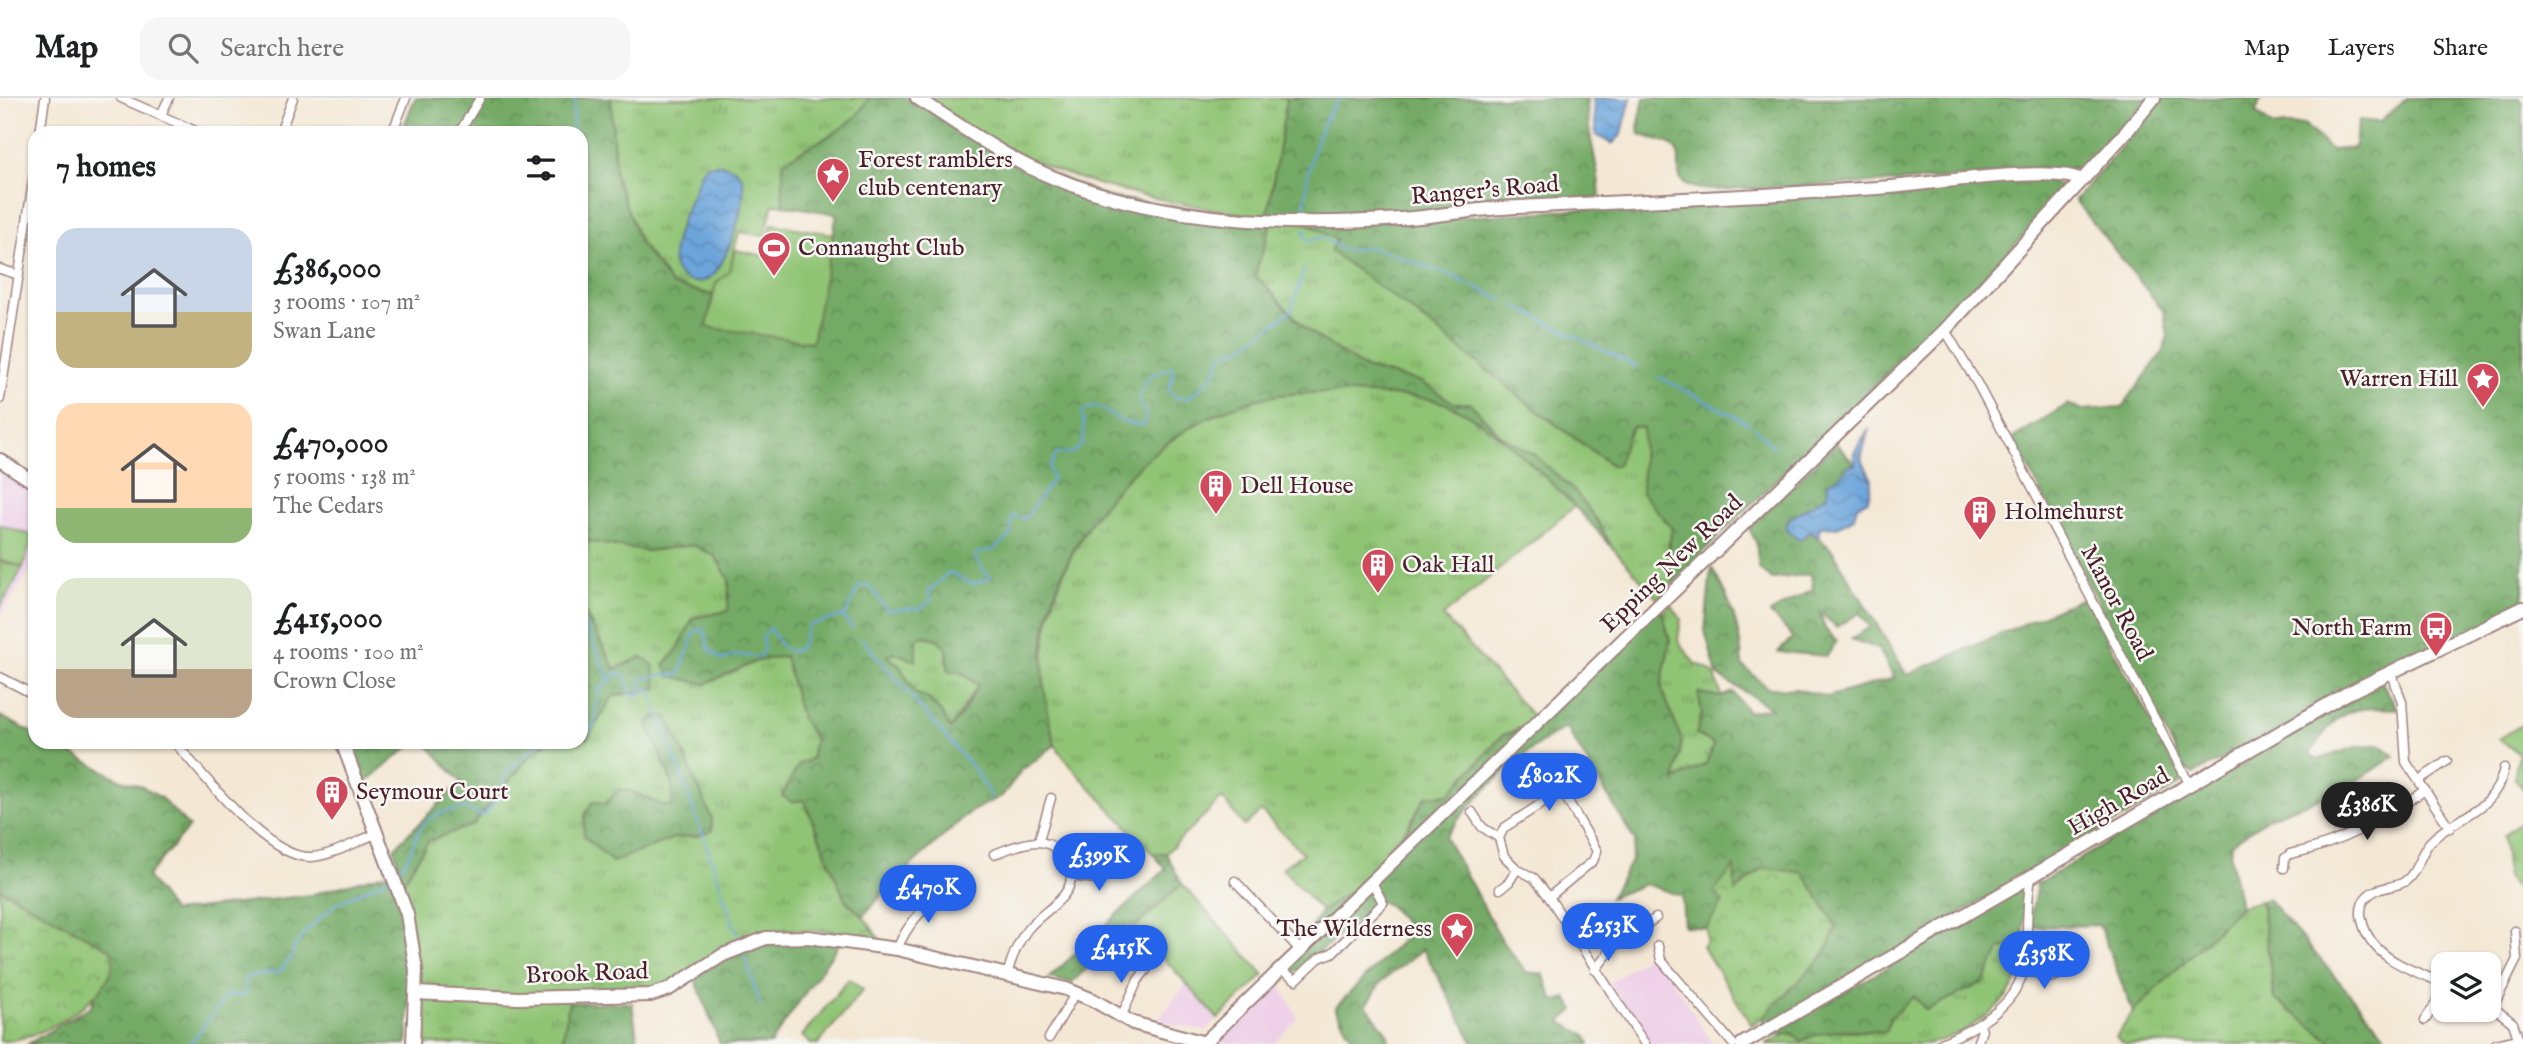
<!DOCTYPE html>
<meta charset="utf-8">
<style>
body{margin:0;font-family:"IM FELL English",serif;background:#f6f6f6;color:#202124;height:100vh;display:flex;flex-direction:column;font-size:26px;white-space:nowrap}
*{box-sizing:border-box;margin:0}
p{font-size:23px;color:#757577}
.icon{flex:none;width:38px;height:38px;fill:none;stroke:currentColor;stroke-width:2;stroke-linecap:round;stroke-linejoin:round}
.map{position:relative;flex:1;overflow:hidden}
.side{position:absolute;left:28px;top:28px;width:560px;height:623px;display:flex;flex-direction:column;background:#fff;border-radius:21px;box-shadow:0 2px 5px #0004}
.side>*{flex:none}
.buttons{position:absolute;left:2431px;top:854px;display:grid;gap:14px}
.buttons a{display:grid;place-items:center;width:70px;height:70px;border-radius:14px;background:#fff;box-shadow:0 2px 5px #0004;font-size:35px}
.price{position:absolute;translate:-50% -60px;padding:0 16px;border-radius:24px;background:#2563eb;color:#fff;font-size:23px;line-height:46px;filter:drop-shadow(0 2px 4px #0008)}
.price::after{content:'';position:absolute;left:50%;top:42px;width:21px;height:16px;margin-left:-10px;background:inherit;clip-path:polygon(0 0,100% 0,50% 100%)}
.price.active{background:#222;color:#fff}
ul{padding:0;list-style:none}
li{display:flex;align-items:center;gap:21px;height:175px;padding:0 28px}
li span{display:grid;place-items:center;flex:none;width:196px;height:140px;border-radius:21px;color:#555}
li>.icon{margin-inline-start:auto}
span .icon{width:84px;height:84px;fill:#fffc;stroke-width:1}
li b{font-size:30px}
h2{display:flex;justify-content:space-between;align-items:center;height:84px;padding:0 28px;font-size:30px}
header{display:flex;align-items:center;gap:42px;box-sizing:border-box;height:98px;padding:0 35px;background:#fff;border-bottom:2px solid #e0e0e0}
header strong{font-size:33px}
nav{display:flex;gap:38px;margin-inline-start:auto;font-size:24px}
.search{width:490px;height:63px;background:#f6f6f6;display:flex;align-items:center;gap:18px;box-sizing:border-box;padding:0 24px;border-radius:21px;color:#757577;font-size:26px}
.map>svg:first-child{display:block}
</style>
<header>
<strong>Map</strong>
<div class="search"><svg class="icon" aria-label="search" viewBox="0 0 24 24"><circle cx="10" cy="10" r="6"/><path d="M15 15l6 6"/></svg>Search here</div>
<nav><a>Map</a><a>Layers</a><a>Share</a></nav>
</header>
<div class="map">
<svg width="2523" height="946" viewBox="0 0 2523 946">
<defs>
<pattern id="grass-tufts" width="24" height="20" patternUnits="userSpaceOnUse" patternTransform="scale(1.75)"><rect width="24" height="20" fill="#90c475"/><path d="M3 7l-1-3M5 7V3M7 7l1-3M15 17l-1-3M17 17v-4M19 17l1-3" fill="none" stroke="#789f60"/></pattern>
<pattern id="forest-crowns" width="20" height="18" patternUnits="userSpaceOnUse" patternTransform="scale(1.75)"><rect width="20" height="18" fill="#74aa66"/><path d="M2 6a3 3 0 1 1 6 0M12 15a3 3 0 1 1 6 0" fill="none" stroke="#618a54"/></pattern>
<pattern id="park-crowns" width="20" height="18" patternUnits="userSpaceOnUse" patternTransform="scale(1.75)"><rect width="20" height="18" fill="#90c475"/><path d="M2 6a3 3 0 1 1 6 0M12 15a3 3 0 1 1 6 0" fill="none" stroke="#789f60"/></pattern>
<pattern id="water-waves" width="16" height="10" patternUnits="userSpaceOnUse" patternTransform="scale(1.75)"><rect width="16" height="10" fill="#6ca5db"/><path d="M0 5q4-4 8 0t8 0" fill="none" stroke="#5b86b2"/></pattern>
</defs>
<rect width="100%" height="100%" fill="#f6f6f2"/>
<filter id="ink" filterUnits="userSpaceOnUse"><feTurbulence type="fractalNoise" baseFrequency=".0143" numOctaves="2"/><feDisplacementMap in="SourceGraphic" scale="14" xChannelSelector="R" yChannelSelector="G"/><feConvolveMatrix kernelMatrix="1 2 1 2 8 2 1 2 1" color-interpolation-filters="sRGB"/></filter>
<filter id="wash" filterUnits="userSpaceOnUse"><feTurbulence type="fractalNoise" baseFrequency=".00686" numOctaves="4" result="noise"/><feDisplacementMap in="SourceGraphic" scale="28" xChannelSelector="R" yChannelSelector="G"/><feGaussianBlur stdDeviation="1.57" result="paint"/><feColorMatrix in="noise" values="0 0 0 0 0 0 0 0 0 0 0 0 0 0 0 0 0 1.4 0 .05"/><feComposite in="paint" operator="in"/></filter>
<g filter="url(#wash)">
<rect width="100%" height="100%" fill="#f4e8d5"/>
<g fill="#eed0e8">
<path d="M0,373L35,395V464L0,519Z"/>
<path d="M1654,854L1713,946H1650L1609,885Z"/>
<path d="M1279,884L1298,920L1274,946L1225,945L1221,938Z"/>
<path d="M1186,886L1218,921L1205,933L1157,923Z"/>
</g>
<g fill="url(#grass-tufts)" stroke="#6d7250" stroke-width="2">
<path d="M611,0H869L851,26L783,64V107L773,106L765,138L739,134L729,174L716,185L713,197L672,187L640,145L615,78Z"/>
<path d="M921,0H1287L1267,120C1187,106 1108,96 1033,63C994,47 958,21 921,0Z"/>
<path d="M1272,122L1309,125L1337,142L1330,152L1418,217L1539,314L1611,367L1634,328L1643,330L1642,395L1672,430L1668,455L1673,486L1658,501L1611,448L1597,422L1535,357L1500,337L1470,305H1454L1421,284L1364,270L1307,232L1255,177Z"/>
<path d="M1331,294C1365,296 1406,293 1439,303C1488,319 1539,373 1575,408L1443,518L1534,620L1528,627L1503,637L1449,696L1426,699C1400,745 1364,782 1325,817L1282,770L1303,755L1261,713L1244,728L1222,700L1166,755L1153,756C1136,737 1060,662 1054,644C1009,504 1110,351 1242,305C1270,295 1302,296 1331,294Z"/>
<path d="M587,443L646,453L694,447L715,458L729,481V513L693,520L678,551L664,567L705,586L757,563L785,558L801,620L815,641L804,702L845,802L863,818L881,843C831,829 769,826 722,851C701,863 680,882 657,890C640,896 591,894 571,895L562,946H420C424,884 415,846 402,786L428,743L473,726L529,659L548,644H581V639L587,641L613,598L615,572L581,509V478Z"/>
<path d="M0,463L23,469L0,510Z"/>
<path d="M1671,506L1681,521L1678,542L1695,566C1715,570 1717,579 1721,599L1700,595L1702,615L1696,636L1714,646L1706,666L1675,682L1682,643L1661,589L1670,543L1663,515Z"/>
<path d="M925,538L938,541L948,553L946,564L978,587L949,632L926,599L915,595L899,567L886,557L893,554L916,562V541Z"/>
<path d="M2523,626V691L2514,680L2519,656L2499,641Z"/>
<path d="M2523,722V797L2507,779L2503,738Z"/>
<path d="M2261,803L2275,901L2335,946H2126L2116,939L2133,914L2240,809Z"/>
<path d="M2024,833C2023,847 2024,862 2019,876C2008,910 1957,943 1922,946C1871,946 1817,946 1765,946L1792,934L1801,943L1826,932L1885,934L1891,919L1914,898L1926,912L1983,884L2000,851L2018,847Z"/>
</g>
<g fill="url(#forest-crowns)" stroke="#5f6448" stroke-width="2" fill-rule="evenodd">
<path d="M415,0H611L615,78L640,145L672,187L713,197L707,229L812,244L837,116L783,107V64C813,43 852,34 869,0H913L1013,60L1108,99L1272,122L1255,177L1307,232L1364,270L1421,284L1454,305H1470L1500,337L1535,357L1576,395L1597,422L1611,448C1573,405 1491,317 1437,303C1415,297 1391,298 1369,296C1333,294 1293,292 1258,301C1148,329 1048,443 1043,558C1042,588 1048,617 1055,647L1022,672L1002,698L970,714L897,780L863,818L845,802L804,702L792,704L782,698L799,666L811,661L815,641L801,620L785,558L757,563L705,586L669,578L664,567L678,551L693,520L728,513L729,481L715,458L694,447L646,453L587,443L581,478L582,509L615,571L642,559L653,567L657,591L613,598L587,641L581,639V35H401ZM925,538L938,541L948,553V573L964,575L978,587L964,613L950,631L941,614L926,599L915,595L899,567L887,558L893,554L916,563V541Z"/>
<path d="M1287,0H1587C1586,35 1599,65 1600,100L1351,118L1267,120Z"/>
<path d="M1644,0H2149L2096,57L2078,70L1898,84L1713,92C1656,89 1693,62 1671,47C1663,41 1650,42 1640,36L1638,30Z"/>
<path d="M2164,0H2261L2256,14L2273,28L2304,26L2331,52L2354,50L2359,22L2380,24L2407,0H2520L2523,5V507L2193,676L2184,670L2013,340L2068,306L2082,312L2122,309L2162,255L2168,238L2164,214L2075,102Z"/>
<path d="M2047,81L2064,89L2061,99L1938,226L1715,441L1673,486L1668,455L1672,430L1642,395L1643,330L1634,328L1630,332L1617,367H1612L1539,314L1418,217L1330,153L1336,142L1310,126L1432,121Z"/>
<path d="M1836,345L1855,367L1827,397L1788,422L1818,439L1832,452L1907,577L2085,499L2182,681V685L1763,931V919L1823,858L1837,829L1803,775L1763,770L1734,794V770L1723,804L1706,830L1684,828L1682,798L1645,786L1610,800L1631,763L1635,743L1566,629C1520,656 1476,696 1445,739L1502,842L1526,874L1543,876L1554,903L1567,900L1574,912L1560,924L1586,937L1590,946H1474L1423,851L1381,884L1366,907L1388,937L1389,946C1349,946 1354,943 1335,910L1411,833L1390,808L1380,803L1292,877L1285,871L1321,814L1359,787L1407,732L1426,698L1449,696L1503,637L1539,626L1660,507L1670,543L1661,589L1682,643L1675,682L1706,666L1714,646L1696,636L1702,615L1698,595L1720,599L1733,594L1748,614L1771,610L1717,577L1705,533L1711,469C1730,500 1741,531 1742,567L1768,590L1797,591L1827,599L1894,580L1879,551L1851,541L1870,529L1860,515L1836,529L1820,514L1825,531L1837,543L1827,558L1778,554L1793,539L1770,515L1813,491L1811,476L1773,481L1759,471L1756,444L1749,430Z"/>
<path d="M2382,584L2398,611C2347,608 2339,612 2310,655L2317,662L2353,650L2380,646L2395,658L2346,690L2267,720L2231,746L2230,759L2240,809L2133,914L2099,827L2029,829L2037,786Z"/>
<path d="M0,618L35,636V644H50L121,682L141,688L161,700L189,729L147,778L173,814L310,797L389,775C415,839 411,880 407,946H28L91,908L111,852L0,791Z"/>
<path d="M656,618L668,619L712,721V733L698,738L674,740L612,764L584,738C583,725 584,711 595,703L605,706L619,691C639,692 653,707 672,709V684L647,625Z"/>
<path d="M349,644H415L365,685Z"/>
<path d="M425,644H548L529,659L473,727L428,743L402,786L394,750L461,684Z"/>
<path d="M1166,755L1182,786L1071,885L1049,880L1166,771L1153,756Z"/>
<path d="M2020,792L2025,794L2024,833L2018,847L2000,851L1984,884L1926,912L1914,898L1890,920L1885,934C1851,931 1833,929 1801,943L1792,935L1771,937Z"/>
<path d="M2268,801L2393,946H2335L2275,901L2261,803Z"/>
<path d="M772,842L839,846L770,946H720L695,880L723,861Z"/>
<path d="M569,904L632,905L638,946H562Z"/>
</g>
<g fill="url(#park-crowns)" stroke="#6d7250" stroke-width="2">
<path d="M1734,769L1735,794L1763,770L1803,775L1837,829L1823,858L1763,919L1752,927L1702,848L1706,844V830L1723,804L1714,794Z"/>
<path d="M0,791L111,852C127,895 34,946 0,943Z"/>
</g>
<g fill="#90c475" stroke="#6d7250" stroke-width="2">
<path d="M772,126L833,136L812,244L707,229L716,185L729,174L735,152L765,158Z"/>
<path d="M0,427L33,438L23,469L0,462Z"/>
<path d="M1182,786L1264,877L1218,921L1136,829Z"/>
<path d="M849,881L863,892L818,946H811L802,938Z"/>
</g>
<g fill="url(#water-waves)" stroke="#5b6283" stroke-width="2">
<path d="M1593,0H1631L1622,36L1612,46L1596,37Z"/>
<path d="M720,66C728,69 737,70 742,79C750,98 727,166 711,179C697,191 672,180 673,161C674,132 692,101 701,74L708,67Z"/>
<path d="M1869,330L1861,360L1872,382L1868,402L1857,407L1854,420L1837,429H1820L1818,439L1810,434L1799,442L1786,432L1788,422L1827,397L1828,384L1837,381L1850,367H1855L1854,354Z"/>
</g>
<g fill="none" stroke-linecap="round" stroke-linejoin="round">
<g stroke="#6ca5db" stroke-width="2">
<path d="M572,35L575,0"/>
<path d="M1305,120C1304,80 1314,31 1340,0"/>
<path d="M1305,130V139L1309,143L1322,139L1345,153L1370,149L1448,176L1502,202"/>
<path d="M1515,208L1637,269"/>
<path d="M1244,248L1291,213L1304,171"/>
<path d="M1659,279L1750,326"/>
<path d="M1755,330L1774,349"/>
<path d="M581,518L609,581"/>
<path d="M842,518L853,530"/>
<path d="M862,541L977,675L991,699"/>
<path d="M644,592H651L657,611"/>
<path d="M658,614L704,740"/>
<path d="M581,635L586,638L594,628L598,593L619,574L625,578L632,598L642,597L640,583L667,575L674,578L680,575L695,533L704,531L709,551L722,562L735,557L759,559L764,552L762,540L770,530L781,548L791,554L800,550L809,527L845,517L859,488L869,487L887,512L922,510L931,502L929,493L949,474L972,486L990,480L975,461L977,455L993,452L1010,438L1012,418L1025,421L1053,381L1049,371L1056,356L1072,355L1082,347L1084,331L1082,313L1096,308C1112,317 1127,330 1145,326L1146,315L1138,304C1144,281 1149,276 1172,269L1173,278L1168,293L1177,300H1189L1216,274L1220,257L1241,250"/>
<path d="M705,743L737,837"/>
<path d="M396,774C425,748 403,716 464,711C472,710 475,718 484,717L497,701L506,675L540,644"/>
<path d="M745,859L760,906"/>
<path d="M156,946H158"/>
<path d="M190,946L227,897H246L245,879L279,874L292,860L294,849L306,833L336,806L389,780"/>
</g>
</g>
</g>
<g filter="url(#ink)">
<g fill="none" stroke-linecap="round" stroke-linejoin="round">
<defs>
<g id="street">
<path d="M121,0L200,35"/>
<path d="M161,17L169,0"/>
<path d="M40,35L45,0"/>
<path d="M280,35L293,0"/>
<path d="M392,35L406,0"/>
<path d="M459,35L480,0"/>
<path d="M0,171L19,177"/>
<path d="M1945,232L1977,285L2190,687"/>
<path d="M0,301L35,70"/>
<path d="M2391,573L2402,604L2406,664L2450,730"/>
<path d="M0,579L35,597"/>
<path d="M174,644C204,676 267,762 312,759C334,757 357,743 378,735"/>
<path d="M2419,682L2447,663"/>
<path d="M1472,714L1482,729L1499,740"/>
<path d="M1039,742L1051,700"/>
<path d="M994,756C1015,749 1042,734 1059,754C1093,793 1045,808 1027,832C1018,844 1011,862 1007,877"/>
<path d="M2284,770L2285,760L2290,756C2341,746 2384,721 2425,692"/>
<path d="M1071,778L1097,781L1112,766"/>
<path d="M1235,783L1301,853"/>
<path d="M1500,791L1509,784L1517,771"/>
<path d="M1549,799L1593,763L1597,753L1564,696L1559,694L1504,730L1499,740L1504,758L1517,771L1534,780L1549,799L1645,946"/>
<path d="M1658,848L1661,862L1733,946"/>
<path d="M897,851C909,823 922,812 946,792"/>
<path d="M1281,872L1296,882L1319,860L1332,855L1383,805L1372,784"/>
<path d="M1595,872L1614,848L1656,820"/>
<path d="M2024,872L2052,879L2063,875"/>
<path d="M2443,885C2411,872 2370,860 2362,822C2360,815 2361,807 2365,801C2374,788 2391,791 2404,784C2417,776 2420,755 2430,744C2457,716 2495,716 2504,670"/>
<path d="M2488,905L2513,925L2520,946"/>
<path d="M2494,907L2517,861L2515,833"/>
<path d="M1121,919L1138,882L1147,871"/>
<path d="M2425,922L2443,894"/>
<path d="M1049,940L1076,894"/>
<path d="M1939,946C1979,929 2023,906 2026,857C2028,831 2026,806 2031,780"/>
<path d="M1977,946L1982,932L1980,927"/>
<path d="M2495,946L2519,941"/>
</g>
<path id="secondary" d="M416,895L518,900L651,897L669,891L723,857L766,840L808,839L897,851L1066,891L1093,902L1133,925L1205,945"/>
<g id="primary">
<path d="M917,0C954,23 990,50 1029,69C1143,123 1276,130 1400,121C1439,118 1479,110 1519,109C1643,103 1767,98 1890,89C1927,86 2055,67 2081,82"/>
<path d="M0,362L35,385"/>
<path d="M342,644L407,816L416,872L413,946"/>
<path d="M1203,946L1945,232L2127,33L2154,0"/>
<path d="M1742,946L2346,596L2523,510"/>
</g>
</defs>
<use href="#street" stroke="#9f8480" stroke-width="11"/>
<use href="#secondary" stroke="#9f8480" stroke-width="16"/>
<use href="#primary" stroke="#9f8480" stroke-width="16"/>
<use href="#street" stroke="#fff" stroke-width="8"/>
<use href="#secondary" stroke="#fff" stroke-width="12"/>
<use href="#primary" stroke="#fff" stroke-width="12"/>
</g>
</g>
<defs>
<symbol id="sight-pin" viewBox="-11 -11 22 30"><path d="M0 17L-7.5 6A9.5 9.5 0 1 1 7.5 6Z" fill="#d1495b" stroke="#f6f6f2"/><path d="M0-6L1.8-2.2L6-1.7L2.9 1.2L3.7 5.4L0 3.3L-3.7 5.4L-2.9 1.2L-6-1.7L-1.8-2.2Z" fill="#fff"/></symbol>
<symbol id="stadium-pin" viewBox="-11 -11 22 30"><path d="M0 17L-7.5 6A9.5 9.5 0 1 1 7.5 6Z" fill="#d1495b" stroke="#f6f6f2"/><path d="M0-5a6.5 5 0 1 0 0 10a6.5 5 0 1 0 0-10ZM-3.5-1.8h7v3.6h-7Z" fill="#fff"/></symbol>
<symbol id="building-pin" viewBox="-11 -11 22 30"><path d="M0 17L-7.5 6A9.5 9.5 0 1 1 7.5 6Z" fill="#d1495b" stroke="#f6f6f2"/><path d="M-4-6H4V6H1V3H-1V6H-4ZM-2.5-4.3h1.7v1.8h-1.7ZM.8-4.3h1.7v1.8H.8ZM-2.5-1h1.7V.8h-1.7ZM.8-1h1.7V.8H.8Z" fill="#fff"/></symbol>
<symbol id="bus-pin" viewBox="-11 -11 22 30"><path d="M0 17L-7.5 6A9.5 9.5 0 1 1 7.5 6Z" fill="#d1495b" stroke="#f6f6f2"/><path d="M-5-6H5V4H4V6H2V4H-2V6H-4V4H-5ZM-3.5-4V0h7V-4ZM-3.5 1.2v1.5H-2V1.2ZM2 1.2v1.5H3.5V1.2Z" fill="#fff"/></symbol>
</defs>
<g fill-rule="evenodd">
<use href="#sight-pin" x="814" y="57" width="38" height="52"/>
<use href="#stadium-pin" x="755" y="131" width="38" height="52"/>
<use href="#sight-pin" x="2464" y="262" width="38" height="52"/>
<use href="#building-pin" x="1197" y="369" width="38" height="52"/>
<use href="#building-pin" x="1961" y="395" width="38" height="52"/>
<use href="#building-pin" x="1359" y="448" width="38" height="52"/>
<use href="#bus-pin" x="2417" y="511" width="38" height="52"/>
<use href="#building-pin" x="313" y="675" width="38" height="52"/>
<use href="#sight-pin" x="1438" y="812" width="38" height="52"/>
</g>
<g text-anchor="middle" dominant-baseline="central" stroke-width="5" stroke-linejoin="round" paint-order="stroke">
<g font-size="24" fill="#4a1f2b" stroke="#f6f6f2" text-anchor="start">
<text x="858" y="62">Forest ramblers<tspan x="858" dy="28">club centenary</tspan></text>
<text x="798" y="150">Connaught Club</text>
<text x="2458" y="281" text-anchor="end">Warren Hill</text>
<text x="1240" y="388">Dell House</text>
<text x="2004" y="414">Holmehurst</text>
<text x="1402" y="467">Oak Hall</text>
<text x="2412" y="530" text-anchor="end">North Farm</text>
<text x="356" y="694">Seymour Court</text>
<text x="1432" y="831" text-anchor="end">The Wilderness</text>
</g>
<g font-size="24" fill="#4a1f2b" stroke="#f6f6f2">
<text transform="translate(1485 93) rotate(-5)">Ranger's Road</text>
<text transform="translate(1672 466) rotate(-44)">Epping New Road</text>
<text transform="translate(2116 505) rotate(62)">Manor Road</text>
<text transform="translate(2119 704) rotate(-30)">High Road</text>
<text transform="translate(587 876) rotate(-2)">Brook Road</text>
</g>
</g>
</svg>
<div class="buttons">
<a><svg class="icon" aria-label="layers" viewBox="0 0 24 24"><path d="M12 4l9 5-9 5-9-5zM3 14l9 5 9-5"/></svg></a>
</div>
<b class="price" style="left:1549px;top:715px">£802K</b>
<b class="price active" style="left:2367px;top:744px">£386K</b>
<b class="price" style="left:1099px;top:795px">£399K</b>
<b class="price" style="left:928px;top:827px">£470K</b>
<b class="price" style="left:1608px;top:865px">£253K</b>
<b class="price" style="left:1121px;top:887px">£415K</b>
<b class="price" style="left:2044px;top:893px">£358K</b>
<section class="side">
<h2>7 homes<svg class="icon" aria-label="filters" viewBox="0 0 24 24"><path d="M4 7h16M4 17h16"/><circle cx="9" cy="7" r="2"/><circle cx="15" cy="17" r="2"/></svg></h2>
<ul>
<li><span style="background:linear-gradient(#c9d6e8 60%,#c2b280 0)"><svg class="icon" aria-label="home" viewBox="0 0 24 24"><path d="M3 11l9-7 9 7M6 9v11h12V9"/></svg></span><div><b>£386,000</b><p>3 rooms · 107 m²</p><p>Swan Lane</p></div></li>
<li><span style="background:linear-gradient(#ffd9b3 75%,#8fb573 0)"><svg class="icon" aria-label="home" viewBox="0 0 24 24"><path d="M3 11l9-7 9 7M6 9v11h12V9"/></svg></span><div><b>£470,000</b><p>5 rooms · 138 m²</p><p>The Cedars</p></div></li>
<li><span style="background:linear-gradient(#dfe7d0 65%,#b9a48a 0)"><svg class="icon" aria-label="home" viewBox="0 0 24 24"><path d="M3 11l9-7 9 7M6 9v11h12V9"/></svg></span><div><b>£415,000</b><p>4 rooms · 100 m²</p><p>Crown Close</p></div></li>
</ul>
</section>
</div>
